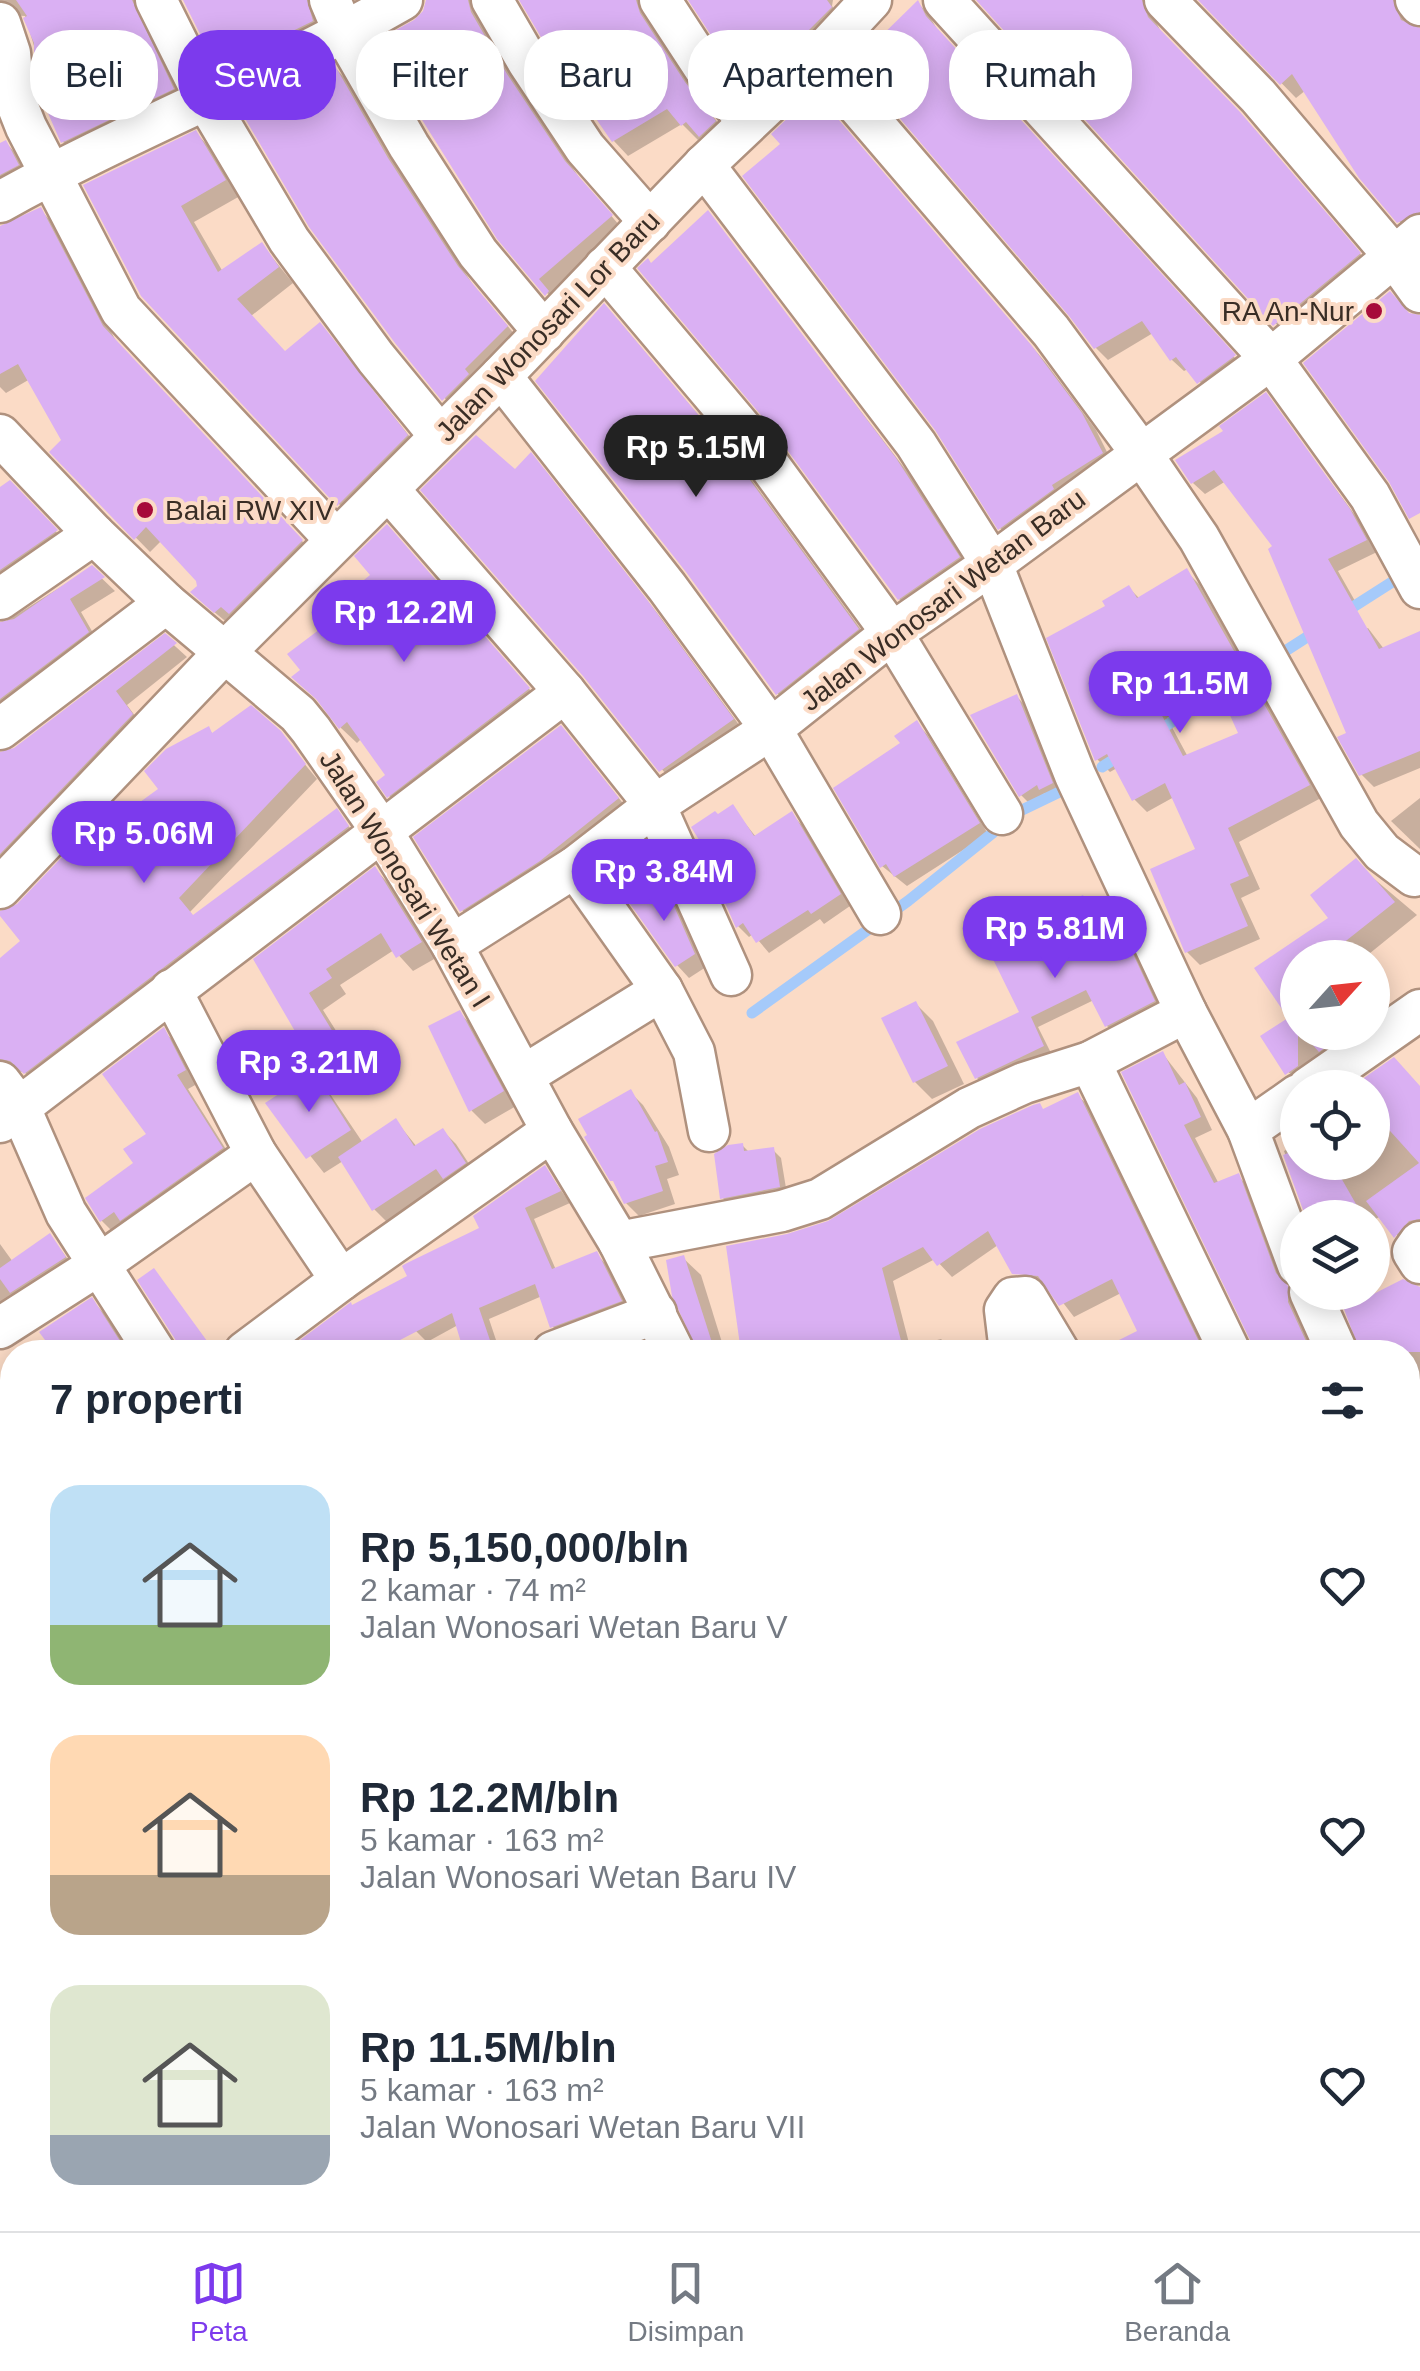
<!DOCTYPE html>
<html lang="id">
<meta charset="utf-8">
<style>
body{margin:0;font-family:Helvetica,sans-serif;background:#f6f6f7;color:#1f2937;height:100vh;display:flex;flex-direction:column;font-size:38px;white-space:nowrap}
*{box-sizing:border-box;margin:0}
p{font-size:32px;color:#747a83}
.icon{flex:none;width:55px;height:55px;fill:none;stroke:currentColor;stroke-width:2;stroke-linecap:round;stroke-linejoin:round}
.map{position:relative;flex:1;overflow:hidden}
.side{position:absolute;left:0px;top:1340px;width:1420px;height:892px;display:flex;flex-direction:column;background:#fff;border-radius:40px 40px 0 0;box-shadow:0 5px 25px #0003}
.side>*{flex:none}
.hud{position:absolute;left:30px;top:30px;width:1360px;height:90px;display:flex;gap:20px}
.needle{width:65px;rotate:63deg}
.controls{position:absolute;left:1280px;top:940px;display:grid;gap:20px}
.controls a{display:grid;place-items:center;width:110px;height:110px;border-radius:50%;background:#fff;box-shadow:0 5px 25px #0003;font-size:50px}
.price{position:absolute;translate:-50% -85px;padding:0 22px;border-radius:35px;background:#7c3aed;color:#fff;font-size:32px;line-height:65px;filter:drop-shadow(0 2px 5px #0008)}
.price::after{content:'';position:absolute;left:50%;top:60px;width:30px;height:22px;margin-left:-15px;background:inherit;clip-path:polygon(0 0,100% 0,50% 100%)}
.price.on{background:#222;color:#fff}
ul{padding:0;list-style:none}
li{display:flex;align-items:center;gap:30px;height:250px;padding:0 50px}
li span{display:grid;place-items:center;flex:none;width:280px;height:200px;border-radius:30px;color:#555}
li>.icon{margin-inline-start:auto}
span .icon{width:120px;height:120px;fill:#fffc;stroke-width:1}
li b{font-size:42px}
h2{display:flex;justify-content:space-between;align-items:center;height:120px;padding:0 50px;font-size:42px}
.chip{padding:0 35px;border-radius:40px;background:#fff;box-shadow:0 5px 25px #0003;font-size:35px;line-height:90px}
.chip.on{background:#7c3aed;color:#fff}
.tab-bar{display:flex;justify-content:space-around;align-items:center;height:140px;border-top:2px solid #e0e1e3;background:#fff;font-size:28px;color:#747a83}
.tab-bar a{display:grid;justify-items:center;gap:5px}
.tab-bar .on{color:#7c3aed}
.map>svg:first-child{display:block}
</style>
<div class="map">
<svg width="1420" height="2231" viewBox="0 0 1420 2231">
<rect width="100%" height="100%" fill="#fbdbc6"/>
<g fill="#0003" fill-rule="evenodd">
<path d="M0,0H153L187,104L78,156L63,142L46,73L37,56L25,16L7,15L0,20Z"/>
<path d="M185,0H327V36L234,82L219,67Z"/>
<path d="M428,0H489L482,16L486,29L523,93L580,179L625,232L561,309L499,237L460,89L443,52L403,73L388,58L380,42L424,15Z"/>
<path d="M522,0H657L650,17L654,30L700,100L729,137L713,148L702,136L698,140L682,124L628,156L614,141Z"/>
<path d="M691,0H833L832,6L845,23L767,101L753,86Z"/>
<path d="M980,0H1162L1157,8L1156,22L1162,34L1255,130L1374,270L1290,339Z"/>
<path d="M1201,0H1413L1408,8L1407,22L1412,30H1420V233L1414,236L1399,221L1306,90L1296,98Z"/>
<path d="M918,3L929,15L938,31L1245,369L1211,394L1188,369L1184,371L1172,360L1153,333L1108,360L1096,348Z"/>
<path d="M334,67L349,82L404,176L473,285L522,343L459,415L397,342Z"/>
<path d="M829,110L1046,363L1096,430L1115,468L1015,543L1000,528L937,428L784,144Z"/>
<path d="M196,133L211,149L240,196L194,222L223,272L262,245L293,283L251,316L286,354L320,325L422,452L354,520L143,295Z"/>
<path d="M6,143L20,158L32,180L0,200V146Z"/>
<path d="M40,210L55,225L117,343L316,556L230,625L207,606L199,580L162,540L150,552L52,452L65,440L30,379L6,393L0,387V228Z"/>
<path d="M708,213L909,474L971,571L912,612L899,599L652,266Z"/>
<path d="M618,320L742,467L871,643L791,707L777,693Z"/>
<path d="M1266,396L1361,523L1377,552L1338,571L1359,608L1314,637L1275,547L1226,481L1205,494L1193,483L1226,432Z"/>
<path d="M544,469L661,618L745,733L674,784L585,675L515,472Z"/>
<path d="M10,484L68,544L0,592V490Z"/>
<path d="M402,543L544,706L405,812L389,796V776L362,738L357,743L341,728L303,671L335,620Z"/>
<path d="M91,568L115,591L81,612L100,645L0,722V625Z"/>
<path d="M1186,571L1199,584L1321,798L1239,842L1260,889L1241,898L1260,939L1200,965L1187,952L1198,850L1174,797L1147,812L1134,799L1117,768L1110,772L1097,759L1108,607L1129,588L1140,599ZM1220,686L1241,735L1188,757L1167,718Z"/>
<path d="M1368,628L1384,649L1420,634V768L1374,787L1361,774L1349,735L1315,654Z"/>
<path d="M165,637L187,657L127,705L144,728L0,879V770Z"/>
<path d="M1017,697L1025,705L1059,792L1049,797L1045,793L1029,803L1021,795Z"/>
<path d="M917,724L927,734L988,834L907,886L882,866L836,788L903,744Z"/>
<path d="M209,730L214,735L279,733L317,779L190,912L194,917L336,811L360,840L38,1085L24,1072L10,1071L0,1075V961L141,845L161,790Z"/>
<path d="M573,741L630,812L474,923L462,910Z"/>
<path d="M1420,798V849L1391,821Z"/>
<path d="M733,808L756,837L791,814L802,825L850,906L824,924L820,919L769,953L753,934L749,937L738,926L718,817Z"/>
<path d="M375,869L390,885L436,958L413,971L394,950L340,985L346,994L323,1010L355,1061L322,1082L363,1143L396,1121L417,1147L443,1131L456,1144L477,1176L449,1181L387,1222L374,1209L343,1161L324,1173L269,1104L318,1072L310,1065L299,1033L257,960Z"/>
<path d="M1372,877L1417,915L1364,958H1298V1032H1372V985L1396,1021L1300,1083L1282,1066L1291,1019L1257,969L1332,919Z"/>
<path d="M663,884L675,896L706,967L689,978L677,965Z"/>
<path d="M1083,898L1092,907L1113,951L1126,944L1135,954L1162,1011L1116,1035L1107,1026L1094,1000L1038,1027L1052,1055L986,1087L977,1078L1022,1013Z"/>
<path d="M916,1004L933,1021L964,1084L932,1099L915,1082Z"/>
<path d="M460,1013L473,1027L516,1106L485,1124L472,1111L432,1027Z"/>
<path d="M163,1031L176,1043L197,1084L188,1089L234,1162L115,1234L102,1221L89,1199L136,1164L149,1134Z"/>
<path d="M1163,1054L1197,1098L1212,1130L1195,1138L1219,1184L1238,1176L1251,1189L1288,1289L1300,1301L1316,1352H1256L1254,1341L1125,1074Z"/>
<path d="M1393,1060L1420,1088V1235L1408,1248L1381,1216L1372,1221V1218H1308L1284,1151L1296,1144L1290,1133L1298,1127V1162H1372V1088H1355Z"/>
<path d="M630,1092L643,1105L669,1147L679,1175L667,1179L675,1204L639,1216L626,1203L618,1186Z"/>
<path d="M1077,1095L1090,1107L1208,1352H1100L1140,1332L1121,1293L1074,1317L1051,1287L1040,1285L998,1245L952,1277L935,1259L893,1281L910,1347L941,1339L954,1352H744L729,1248L787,1237L829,1224Z"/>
<path d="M742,1145L750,1153L773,1150L781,1158L787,1194L730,1206L722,1197Z"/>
<path d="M545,1168L570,1203L534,1219L556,1270L596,1254L607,1265L631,1312L563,1337L552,1326L542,1296L489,1319L500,1352H467L458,1325L427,1342L416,1331L483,1229Z"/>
<path d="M50,1236L77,1271L7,1311L0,1304V1244L13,1262Z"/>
<path d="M683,1258L701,1275L725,1352H698Z"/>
<path d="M1420,1289V1471L1408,1477V1352H1363L1361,1342Z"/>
<path d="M92,1301L104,1313L129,1352H55Z"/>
<path d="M351,1306L371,1314L383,1352H288Z"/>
<path d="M642,1346L649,1352H626Z"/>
<path d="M12,1384V1523L0,1533V1386L4,1391Z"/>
<path d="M1420,1506V1552L1408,1557V1510Z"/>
<path d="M1408,1673L1411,1686H1420V1719L1408,1722Z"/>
<path d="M0,1730L12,1762L0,1766Z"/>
<path d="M1420,1809V2129L1408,2132V2030L1418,2045L1408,1994V1812Z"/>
<path d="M12,1827V1969L0,1973V1831Z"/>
<path d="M12,2095V2160L0,2165V2098Z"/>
<path d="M12,2196V2220H231L216,2231H0V2197Z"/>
<path d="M293,2220H422L418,2231H292Z"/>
<path d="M456,2220H503L498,2231H458Z"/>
<path d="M535,2220H650L645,2231H537Z"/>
<path d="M682,2220H825L820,2231H684Z"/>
<path d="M857,2220H915L910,2231H858Z"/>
<path d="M947,2220H1007L1004,2231H949Z"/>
<path d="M1040,2220H1162L1158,2231H1041Z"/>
<path d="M1196,2220H1339L1341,2231H1198Z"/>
</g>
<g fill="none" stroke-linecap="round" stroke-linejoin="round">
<g stroke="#a5cafa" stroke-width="11">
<path d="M1342,614L1400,577"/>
<path d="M1279,655L1318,630"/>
<path d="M1156,732L1247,674"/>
<path d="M1102,767L1124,753"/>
<path d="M752,1013L908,901L1020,811L1074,785"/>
</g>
</g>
<g fill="#dab0f3" fill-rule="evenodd">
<path d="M16,0H132L174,89L61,143L37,88L36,76L43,72L34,57V43L23,18L27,16Z"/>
<path d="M183,0H307L313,21L217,68Z"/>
<path d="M426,0H468L471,12L507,74L565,161L613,215L539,279L549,291L545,296L497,239L419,115L457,88L432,35L386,59L376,41L414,20L423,11Z"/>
<path d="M519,0H636L640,13L685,82L716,121L699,137L686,122L681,126L667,109L612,142L548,49Z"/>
<path d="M688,0H827L832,7L751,88L724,55Z"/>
<path d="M918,0L926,16L1236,355L1197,384L1176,357L1170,361L1142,321L1094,349L1069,316L849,59L861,46L865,52Z"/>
<path d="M976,0H1142L1148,17L1240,112L1361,253L1273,326Z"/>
<path d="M1198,0H1393L1401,20L1420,28V212L1397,223L1359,178L1292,74L1280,85Z"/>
<path d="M334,64L388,158L458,266L508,326L465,369L469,374L442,401L395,343L309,227L240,110Z"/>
<path d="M815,92L1032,346L1082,413L1103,453L1052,485L1054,489L998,530L935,430L742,176L780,144L771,134Z"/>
<path d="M196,130L226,180L181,206L218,272L262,242L279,267L237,299L285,351L320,322L408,435L337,506L141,296L83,185Z"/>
<path d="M6,140L19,165L0,175V143Z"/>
<path d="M41,207L103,326L303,540L229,614L221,607L214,613L190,592L197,586L196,581L146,527L134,540L49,452L61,440L18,364L0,374V226Z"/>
<path d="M708,210L896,458L960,557L898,600L765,420L637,268L648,258L651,263Z"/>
<path d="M1390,291L1409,313L1420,315V513L1409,519L1389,482L1303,363Z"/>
<path d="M604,303L728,450L859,629L776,695L686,572L535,381Z"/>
<path d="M1266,392L1350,509L1367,540L1328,559L1379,649L1420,631V751L1359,776L1337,737L1346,733L1268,549L1272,546L1214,470L1191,484L1175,460L1223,431L1219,426Z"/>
<path d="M476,435L515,469L531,452L648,601L734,719L659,772L583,676L420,490Z"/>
<path d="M10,480L58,530L0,570V487Z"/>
<path d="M387,524L530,688L387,798L376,782L385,775L347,722L339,729L316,699L291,677L300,670L287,654L332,620L325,612L370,575L354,556Z"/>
<path d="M92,565L105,577L70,599L89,632L0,699V622L14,619Z"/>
<path d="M1187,568L1310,785L1228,828L1249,876L1230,884L1248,926L1185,953L1150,869L1195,849L1165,783L1132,801L1107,754L1095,761L1046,638L1105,606L1102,601L1129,585L1137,598ZM1210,671L1238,733L1183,756L1156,704Z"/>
<path d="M165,633L177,643L116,691L133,714L0,854V752L14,748Z"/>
<path d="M1017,694L1053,783L1039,790L1037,785L1019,797L970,715Z"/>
<path d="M251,705L281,731L306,764L179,898L193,915L337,808L349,826L24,1074L10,1061L0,1059V958L20,941L0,916V911L17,904L61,858L132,814L129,810L158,789L144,771L166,749L209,726L212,733Z"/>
<path d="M917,720L980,823L894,877L886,864L880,868L833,788L900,743L894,736Z"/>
<path d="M561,725L619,798L540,861L460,912L413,837Z"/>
<path d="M733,804L754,836L792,811L841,894L811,914L808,910L756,943L743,923L736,928L703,853L706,851L691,827L715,811L718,814Z"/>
<path d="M1356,858L1395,902L1342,944L1351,958H1298V1066L1285,1075L1260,1036L1288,1018L1254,968L1328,918L1310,895Z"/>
<path d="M375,866L422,942L396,958L381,933L326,969L332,978L309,993L341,1045L308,1066L290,1036L296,1033L253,959Z"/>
<path d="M663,881L695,954L675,967L630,904Z"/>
<path d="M1083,895L1109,949L1127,941L1155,1001L1105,1027L1086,990L1031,1017L1044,1046L975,1079L956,1042L1019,1012L985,943Z"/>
<path d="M916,1001L948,1066L913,1083L881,1018Z"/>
<path d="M460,1010L504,1091L469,1112L428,1026Z"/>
<path d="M164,1027L186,1070L177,1075L223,1148L120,1221L114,1212L100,1222L85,1198L133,1163L123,1149L146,1134L102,1074Z"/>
<path d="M1301,1032H1346L1319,1052Z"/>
<path d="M1163,1051L1179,1085L1185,1082L1201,1117L1184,1125L1214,1183L1239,1173L1276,1273L1288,1286V1302L1311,1352H1254L1251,1342L1121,1072Z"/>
<path d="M1394,1057L1420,1086V1219L1409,1221L1394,1238L1366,1201L1419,1163L1372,1111V1088L1351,1087Z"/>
<path d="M314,1071L351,1130L306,1159L265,1103Z"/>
<path d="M631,1089L655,1132L657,1131L668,1162L655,1166L663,1191L624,1204L613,1181H610L584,1137L587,1135L578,1119Z"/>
<path d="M1078,1092L1204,1352H1095L1137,1331L1112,1279L1059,1306L1038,1276L1012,1274L988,1231L937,1266L923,1247L882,1268L904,1352H741L726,1246L787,1234L828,1221L980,1129L1033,1105L1040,1103L1043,1109Z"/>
<path d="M396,1118L414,1146L443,1128L466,1163L443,1179L436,1169L372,1211L338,1157Z"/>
<path d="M743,1143L744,1151L774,1147L780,1187L720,1199L714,1154L728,1145Z"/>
<path d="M1298,1149V1162H1332L1364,1218H1306L1283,1155Z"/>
<path d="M545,1165L561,1191L525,1208L552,1269L597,1251L622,1301L550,1328L535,1284L479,1308L494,1352H464L452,1313L377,1352H284L351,1302L352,1305L407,1276L402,1266L405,1264L479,1228L473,1216Z"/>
<path d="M50,1233L66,1257L10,1293L0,1279V1268Z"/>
<path d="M684,1255L715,1352H698L672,1296L666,1260Z"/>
<path d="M154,1268L215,1352H178L175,1339L137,1280Z"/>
<path d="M1403,1279L1420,1287V1352H1360L1344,1309Z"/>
<path d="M92,1297L127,1352H54L39,1332Z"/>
</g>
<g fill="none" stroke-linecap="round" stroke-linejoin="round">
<defs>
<g id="minor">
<path d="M156,0L206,100L289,240L376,358L440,436"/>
<path d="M330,0L344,33L409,146L478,253L544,332"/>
<path d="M492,0L528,62L585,148L650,222"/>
<path d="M660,0L705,69L748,122"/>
<path d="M944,0L1271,359L1370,496L1420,588"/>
<path d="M1165,0L1258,96L1394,256L1420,292"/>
<path d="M1416,0L1420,5"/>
<path d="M0,23L10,53L14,97L26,127L121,310L336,540"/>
<path d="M817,58L1051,331L1141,453L1199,538L1359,824L1382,852L1414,876"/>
<path d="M0,202C131,129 272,75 402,0"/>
<path d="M605,267L747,435L892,633L1002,814"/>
<path d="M501,376L667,587L771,729L880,914"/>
<path d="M0,435L94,534L166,603L298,714L311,730L383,833L452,945L552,1131L619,1242L674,1352"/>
<path d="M388,489L565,692L655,805L731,975"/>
<path d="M0,599L94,534"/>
<path d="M0,729L166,603"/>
<path d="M575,867L662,990L694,1052L709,1131"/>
<path d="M0,888L225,652L501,376L704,165L817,58L871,0"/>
<path d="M452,945L575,867L655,805L771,729L892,633L992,564L1271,359L1420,235"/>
<path d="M171,990L256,1154L341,1280"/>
<path d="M1186,1012L1248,1130L1298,1265"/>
<path d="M1090,1062L1230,1352"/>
<path d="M523,1076L662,990"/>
<path d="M0,1082L20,1108L66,1213L155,1352"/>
<path d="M1308,1088L1420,1010"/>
<path d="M0,1122L565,692"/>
<path d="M1248,1130L1298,1095"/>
<path d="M619,1242L782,1211L820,1199L969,1108L1024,1083L1090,1062L1186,1012L1075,775L992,564L916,444L704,165"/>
<path d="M1420,1242L1413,1252L1420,1263"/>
<path d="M1310,1292L1337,1352"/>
<path d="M0,1328L100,1264L256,1154"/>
<path d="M245,1352L341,1280L552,1131"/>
<path d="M553,1352L656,1313"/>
<path d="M1010,1352L1005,1310L1013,1298L1026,1297L1059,1352"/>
<path d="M1408,1484L1420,1478"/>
<path d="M4,1534L12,1565"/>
<path d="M1408,1564L1420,1661"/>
<path d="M0,1980L12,2039"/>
<path d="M0,2172L12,2170"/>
<path d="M429,2220L432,2231"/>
<path d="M509,2220L512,2231"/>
<path d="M656,2220L659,2231"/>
<path d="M831,2220L833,2231"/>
<path d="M921,2220L924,2231"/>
<path d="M1014,2220L1016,2231"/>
<path d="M1169,2220L1172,2231"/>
<path d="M1350,2220L1352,2231"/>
<path d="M223,2231L267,2224"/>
</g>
</defs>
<use href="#minor" stroke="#af917e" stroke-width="45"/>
<use href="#minor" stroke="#fff" stroke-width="40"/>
</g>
<g fill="#a60b3a" stroke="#fbdbc6" stroke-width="4">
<circle cx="1374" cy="311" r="10"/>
<circle cx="145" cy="510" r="10"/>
</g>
<g text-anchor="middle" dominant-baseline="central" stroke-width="8" stroke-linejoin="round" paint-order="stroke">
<g font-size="28" fill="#392d25" stroke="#fbdbc6" text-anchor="end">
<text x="1354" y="311">RA An-Nur</text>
<text x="165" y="510" text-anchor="start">Balai RW XIV</text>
</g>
<g font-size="28" fill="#392d25" stroke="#fbdbc6">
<text transform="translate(548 326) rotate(-46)">Jalan Wonosari Lor Baru</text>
<text transform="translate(943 600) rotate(-37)">Jalan Wonosari Wetan Baru</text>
<text transform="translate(405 879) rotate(58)">Jalan Wonosari Wetan I</text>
</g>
</g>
</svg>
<div class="controls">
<a><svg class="needle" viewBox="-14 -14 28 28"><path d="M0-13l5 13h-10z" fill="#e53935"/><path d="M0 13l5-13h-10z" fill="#747a83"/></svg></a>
<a><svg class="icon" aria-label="locate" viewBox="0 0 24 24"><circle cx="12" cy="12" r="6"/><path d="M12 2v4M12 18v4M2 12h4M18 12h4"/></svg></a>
<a><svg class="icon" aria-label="layers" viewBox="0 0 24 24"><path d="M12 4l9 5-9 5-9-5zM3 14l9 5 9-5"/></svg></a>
</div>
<b class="price on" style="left:696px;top:500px">Rp 5.15M</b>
<b class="price" style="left:404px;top:665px">Rp 12.2M</b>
<b class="price" style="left:1180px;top:736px">Rp 11.5M</b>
<b class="price" style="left:144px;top:886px">Rp 5.06M</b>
<b class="price" style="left:664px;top:924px">Rp 3.84M</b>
<b class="price" style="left:1055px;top:981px">Rp 5.81M</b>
<b class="price" style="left:309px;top:1115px">Rp 3.21M</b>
<div class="hud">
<a class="chip">Beli</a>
<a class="chip on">Sewa</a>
<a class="chip">Filter</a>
<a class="chip">Baru</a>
<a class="chip">Apartemen</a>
<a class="chip">Rumah</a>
</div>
<section class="side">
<h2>7 properti<svg class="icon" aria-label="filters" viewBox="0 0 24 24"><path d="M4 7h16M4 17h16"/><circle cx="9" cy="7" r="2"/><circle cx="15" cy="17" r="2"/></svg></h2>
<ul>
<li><span style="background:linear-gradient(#bfe0f5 70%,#8fb573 0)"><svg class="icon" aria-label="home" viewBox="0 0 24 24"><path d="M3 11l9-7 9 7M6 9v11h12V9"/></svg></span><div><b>Rp 5,150,000/bln</b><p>2 kamar · 74 m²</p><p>Jalan Wonosari Wetan Baru V</p></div><svg class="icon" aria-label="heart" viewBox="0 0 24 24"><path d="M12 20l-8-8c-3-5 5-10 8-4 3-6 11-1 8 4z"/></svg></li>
<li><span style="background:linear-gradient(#ffd9b3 70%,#b9a48a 0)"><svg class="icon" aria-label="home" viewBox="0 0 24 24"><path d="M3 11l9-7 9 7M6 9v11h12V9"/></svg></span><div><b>Rp 12.2M/bln</b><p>5 kamar · 163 m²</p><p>Jalan Wonosari Wetan Baru IV</p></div><svg class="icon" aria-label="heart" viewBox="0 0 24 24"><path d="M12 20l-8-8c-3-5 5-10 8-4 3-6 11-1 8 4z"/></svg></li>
<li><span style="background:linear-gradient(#dfe7d0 75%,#9aa5b1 0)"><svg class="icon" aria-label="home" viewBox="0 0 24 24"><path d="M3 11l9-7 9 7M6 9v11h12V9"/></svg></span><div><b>Rp 11.5M/bln</b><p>5 kamar · 163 m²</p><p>Jalan Wonosari Wetan Baru VII</p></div><svg class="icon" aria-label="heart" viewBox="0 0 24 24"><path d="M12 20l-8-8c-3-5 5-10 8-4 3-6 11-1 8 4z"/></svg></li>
</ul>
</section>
</div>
<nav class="tab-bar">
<a class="on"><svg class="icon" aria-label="map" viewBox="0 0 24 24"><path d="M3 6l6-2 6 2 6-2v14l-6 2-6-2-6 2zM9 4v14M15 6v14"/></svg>Peta</a>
<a><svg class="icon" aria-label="saved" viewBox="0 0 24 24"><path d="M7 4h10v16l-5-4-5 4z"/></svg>Disimpan</a>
<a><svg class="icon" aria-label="home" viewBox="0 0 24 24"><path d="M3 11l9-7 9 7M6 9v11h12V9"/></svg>Beranda</a>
</nav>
